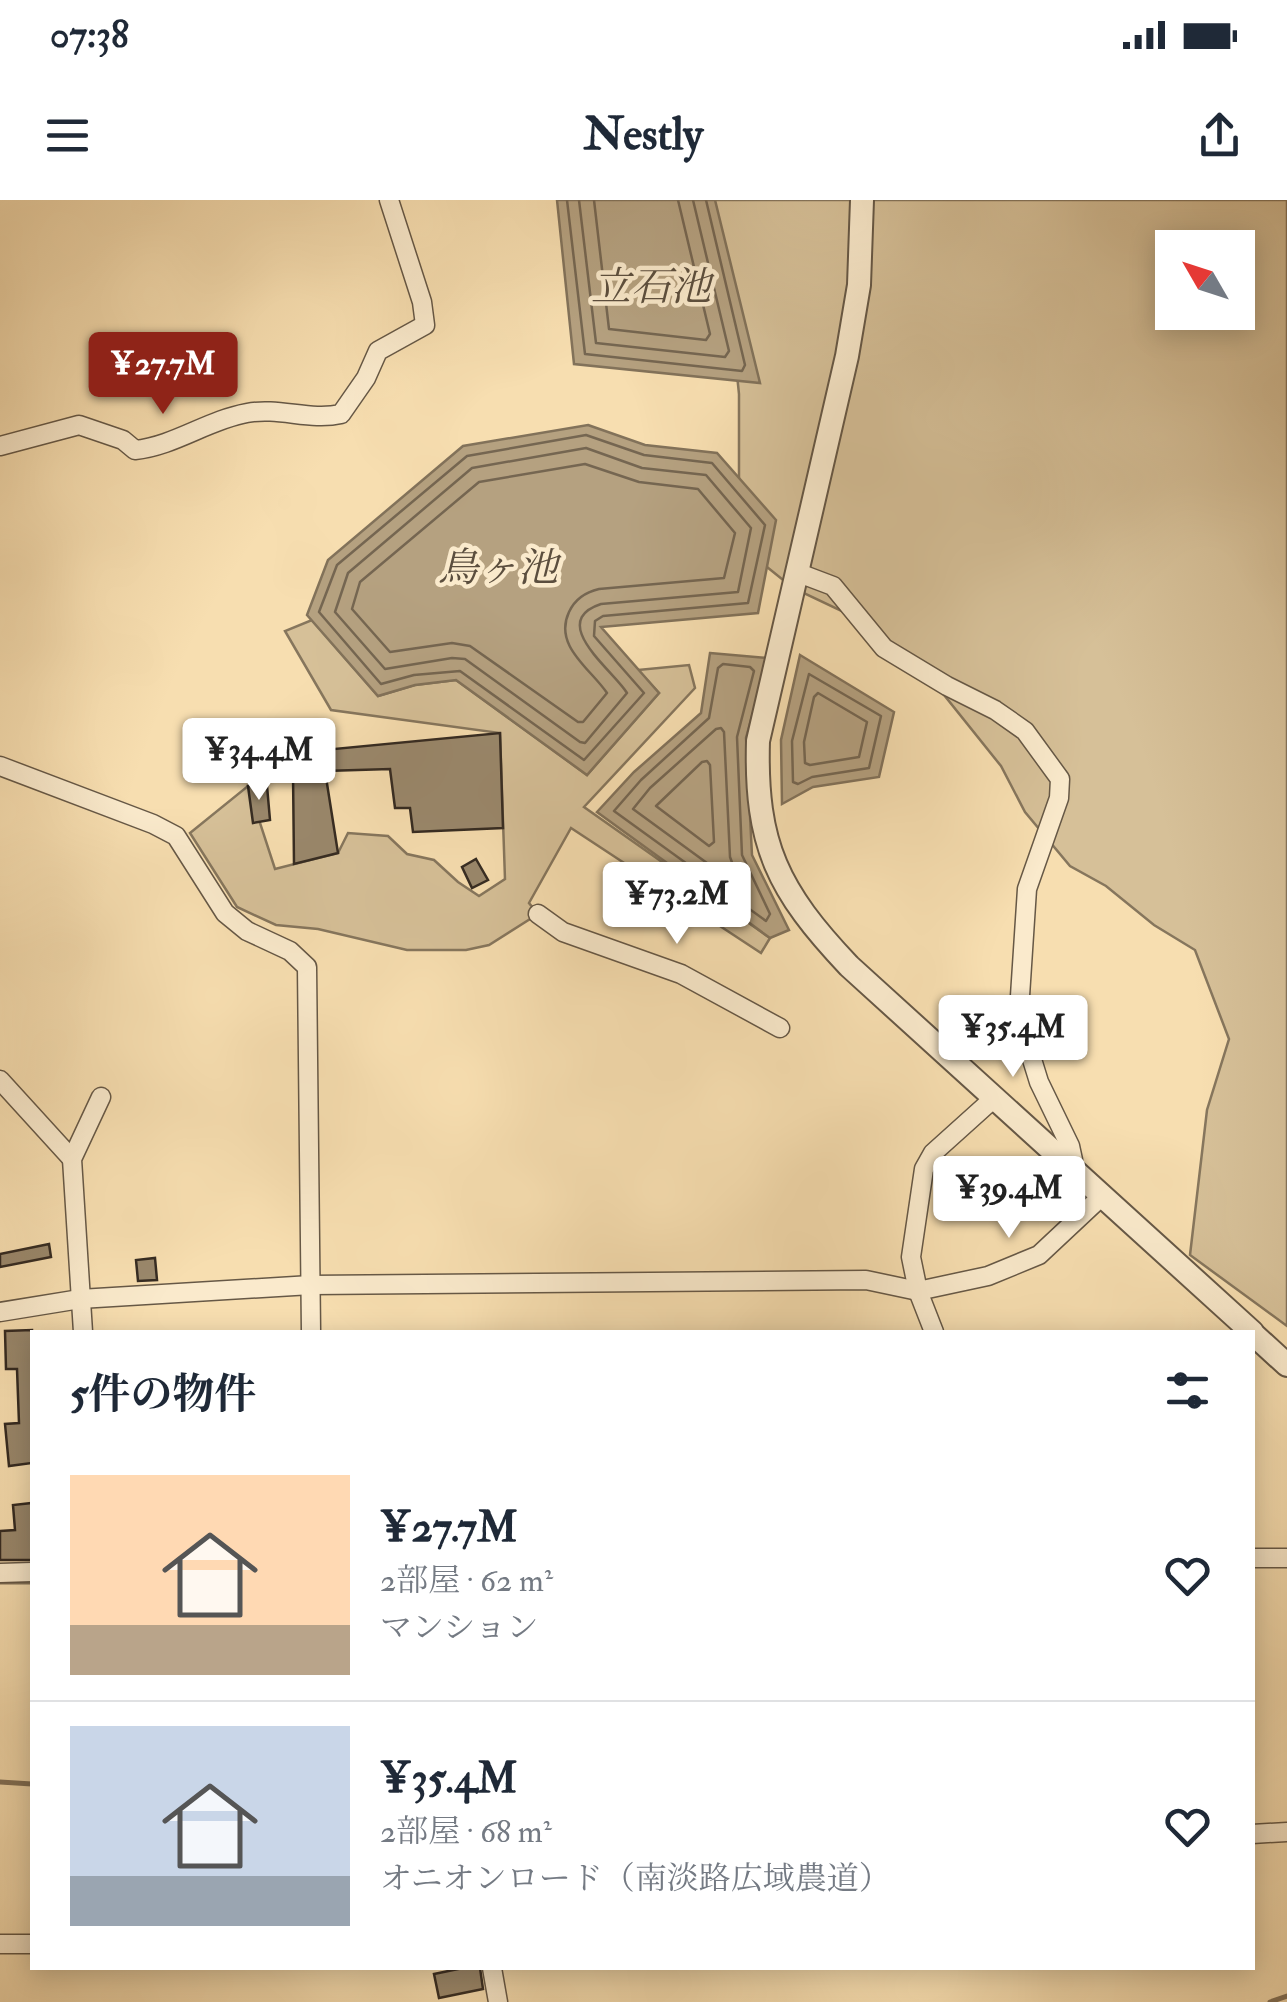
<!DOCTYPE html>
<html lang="ja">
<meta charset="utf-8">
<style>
body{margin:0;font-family:"IM FELL Double Pica","Noto Serif JP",serif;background:#f2f2f3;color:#1f2937;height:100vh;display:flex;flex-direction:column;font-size:38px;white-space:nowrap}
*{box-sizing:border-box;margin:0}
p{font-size:32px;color:#747a83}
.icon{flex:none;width:55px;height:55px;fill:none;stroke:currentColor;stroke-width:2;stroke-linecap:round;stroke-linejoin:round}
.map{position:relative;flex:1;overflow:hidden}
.details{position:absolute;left:30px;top:1130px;width:1225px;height:640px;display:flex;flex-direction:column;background:#fff;border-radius:0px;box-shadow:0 5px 25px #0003}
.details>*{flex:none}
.needle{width:65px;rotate:309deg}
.tools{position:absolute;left:1155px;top:30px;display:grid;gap:20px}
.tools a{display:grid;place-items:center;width:100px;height:100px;border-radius:0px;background:#fff;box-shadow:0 5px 25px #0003;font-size:50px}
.price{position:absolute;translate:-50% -85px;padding:0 22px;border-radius:10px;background:#fff;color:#222;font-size:32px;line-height:65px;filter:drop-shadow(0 2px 5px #0008)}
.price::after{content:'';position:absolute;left:50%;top:60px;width:30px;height:22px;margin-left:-15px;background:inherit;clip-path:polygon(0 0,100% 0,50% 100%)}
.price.selected{background:#8f2418;color:#fff}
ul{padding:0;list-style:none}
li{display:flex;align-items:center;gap:30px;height:250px;padding:0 40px}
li+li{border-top:2px solid #e0e1e3}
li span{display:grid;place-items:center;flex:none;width:280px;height:200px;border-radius:0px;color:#555}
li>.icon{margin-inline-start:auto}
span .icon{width:120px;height:120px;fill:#fffc;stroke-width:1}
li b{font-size:42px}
h2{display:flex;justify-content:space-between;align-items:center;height:120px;padding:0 40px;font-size:42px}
.status{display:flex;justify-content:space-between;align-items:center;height:70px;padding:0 50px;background:#fff;direction:ltr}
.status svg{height:28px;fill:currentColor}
header{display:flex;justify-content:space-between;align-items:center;height:130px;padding:0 40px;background:#fff;font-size:45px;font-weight:700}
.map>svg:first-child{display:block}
</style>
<div class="status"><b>07:38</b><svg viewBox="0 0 49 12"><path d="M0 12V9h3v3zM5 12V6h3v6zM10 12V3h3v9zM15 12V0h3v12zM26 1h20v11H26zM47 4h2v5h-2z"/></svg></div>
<header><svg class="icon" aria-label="menu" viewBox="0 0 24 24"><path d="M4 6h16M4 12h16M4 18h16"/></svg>Nestly<svg class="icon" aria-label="share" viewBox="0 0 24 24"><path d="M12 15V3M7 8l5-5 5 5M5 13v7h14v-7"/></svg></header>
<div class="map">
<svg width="1287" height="1802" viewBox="0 0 1287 1802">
<rect width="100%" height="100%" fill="#f7deb0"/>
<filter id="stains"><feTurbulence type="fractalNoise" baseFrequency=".002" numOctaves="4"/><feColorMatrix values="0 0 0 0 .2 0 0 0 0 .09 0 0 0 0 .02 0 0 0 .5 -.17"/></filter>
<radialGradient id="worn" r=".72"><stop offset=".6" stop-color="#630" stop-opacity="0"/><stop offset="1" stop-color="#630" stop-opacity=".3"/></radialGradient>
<g fill="#d6c098" stroke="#86765d" stroke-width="2.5" fill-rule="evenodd">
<path d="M706,0H1287V1126L1190,1055L1207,910L1229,839L1195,750L1154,725L1106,686L1070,666L1025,612L1001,566L940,490L844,412L793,388L767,367L739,282V194L730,107ZM1172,48H1238V112H1172Z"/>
<path d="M312,420L378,496L415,485L456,480L587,575L659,493L638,470L689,465L695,488L584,607L770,738L761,753L571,628L529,703L538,714L489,745L466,750H407L318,729L276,725L237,707L190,633L248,586L275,669L338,653L348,633L388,636L407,654L434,660L458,682L479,696L505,679L500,533L331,510L285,431Z"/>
</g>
<g fill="#b5a180" stroke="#82725a" stroke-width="2.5">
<path d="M557,0H715L760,183L574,164Z"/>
<path d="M588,225L645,245L717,253L776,320L758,413L601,427L659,493L587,575L456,480L415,485L378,496L307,415L328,360L463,246Z"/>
<path d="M710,453L768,458L746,538L752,655L789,730L770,738L597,612L634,572L701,513Z"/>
<path d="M800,455L894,512L879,577L813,587L782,604L781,540Z"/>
</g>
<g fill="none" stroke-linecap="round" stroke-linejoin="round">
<g stroke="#756651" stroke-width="2.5">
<path d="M567,0L585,154L742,171L745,165L706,0"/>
<path d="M579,0L596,143L725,157L729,151L693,0"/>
<path d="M594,0L609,129L706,140L710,134L678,0"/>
<path d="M586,235L644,255L712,263L765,325L748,403L603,416L595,421L594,436L644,493L584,560L460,471L414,475L381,484L319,412L337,365L467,256Z"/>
<path d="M586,248L642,268L706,275L751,328L738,392L601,404C546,422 614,471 627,493L585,543L580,542L465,459L452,458L385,469L335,412L348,373L472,268Z"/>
<path d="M585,264L639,282L698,289L735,333L724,378L599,389C586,392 575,399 569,412C553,446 591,469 607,493L583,522H578L470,446L452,443L390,452L352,409L360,382L479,282Z"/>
<path d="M723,464L750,467L754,471L737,537L742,655L770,714L766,721L614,611L641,580L709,518L718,468Z"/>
<path d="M809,474L881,516L869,568L812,577L798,584L793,582L792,541Z"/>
<path d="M818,493L867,522L859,557L810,565L805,563L804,542L814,497Z"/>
<path d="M716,529L721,528L724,532L730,657L737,676L733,682L633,609L650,588Z"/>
<path d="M702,562L707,561L710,565L714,642L709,646L656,606Z"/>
</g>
<g stroke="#82725a" stroke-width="5">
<path d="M0,1382H32"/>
<path d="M0,1582L32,1584"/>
<path d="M1270,1802L1287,1796"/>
</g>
</g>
<g fill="#9a886c" stroke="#352b22" stroke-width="2.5">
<path d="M500,533L503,628L413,632L410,608H395L390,569L325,571L338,653L294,664L293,573L266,574L261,556Z"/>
<path d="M248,586H267L270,620L253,623Z"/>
<path d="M476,659L488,680L472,688L462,667Z"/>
<path d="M49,1044L51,1057L0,1067V1054Z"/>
<path d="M155,1058L157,1080L138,1081L136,1060Z"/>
<path d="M32,1130V1263L9,1266L5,1224L19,1223L17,1169H6L5,1131Z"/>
<path d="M32,1303V1360H0V1331L15,1330L13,1305Z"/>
<path d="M463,1768H480L483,1789L439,1798L434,1774Z"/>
</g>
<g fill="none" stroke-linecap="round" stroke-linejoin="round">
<defs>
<g id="minor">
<path d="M0,246L79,225L123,240L135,250C174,246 208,220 247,213C279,207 310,221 341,214L366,178L378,151L425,125L422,102L389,0"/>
<path d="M796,372L833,386L884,448L947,486L995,510L1025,531L1060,579L1059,598L1027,689L1020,796L1026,840L1039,882L1070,946L1073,960L1069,967"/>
<path d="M0,566L153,624L176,636L225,713L247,731L290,751L307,767L311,1132"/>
<path d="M538,714L563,732L681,774L780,828"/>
<path d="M0,880L72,959"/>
<path d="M0,1112L80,1099L311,1085L866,1080L918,1091L988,1076L1039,1055L1102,996"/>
<path d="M83,1132L72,959L101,897"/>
<path d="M934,1132L918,1091L911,1057L924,969L933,953L993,899"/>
<path d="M1252,1358H1287"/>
<path d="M0,1373L32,1372"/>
<path d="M1252,1634L1287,1632"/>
<path d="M0,1744H32"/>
<path d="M492,1768L498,1802"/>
</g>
<g id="tertiary">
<path d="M862,0L859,85L847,156L758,541C755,645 778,691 849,766L1252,1132"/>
<path d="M1252,1133L1287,1165"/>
</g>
</defs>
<use href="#minor" stroke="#665846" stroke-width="21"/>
<use href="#tertiary" stroke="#665846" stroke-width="26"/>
<use href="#minor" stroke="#faeacc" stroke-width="18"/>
<use href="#tertiary" stroke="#faeacc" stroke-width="22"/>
</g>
<g text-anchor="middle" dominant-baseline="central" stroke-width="9" stroke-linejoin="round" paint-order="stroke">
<g font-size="40" font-style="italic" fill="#5b4e3e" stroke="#faeacc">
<text x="651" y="87">立石池</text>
<text x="498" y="368">鳥ヶ池</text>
</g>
</g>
<rect width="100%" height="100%" filter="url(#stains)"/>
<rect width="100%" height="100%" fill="url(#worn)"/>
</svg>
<div class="tools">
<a><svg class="needle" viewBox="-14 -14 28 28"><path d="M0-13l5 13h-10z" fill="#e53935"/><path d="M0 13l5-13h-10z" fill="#747a83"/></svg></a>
</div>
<b class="price selected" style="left:163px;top:217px">¥27.7M</b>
<b class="price" style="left:259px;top:603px">¥34.4M</b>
<b class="price" style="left:677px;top:747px">¥73.2M</b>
<b class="price" style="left:1013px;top:880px">¥35.4M</b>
<b class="price" style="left:1009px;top:1041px">¥39.4M</b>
<section class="details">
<h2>5件の物件<svg class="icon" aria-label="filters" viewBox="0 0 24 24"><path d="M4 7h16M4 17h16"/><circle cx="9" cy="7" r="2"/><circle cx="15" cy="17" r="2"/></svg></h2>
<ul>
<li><span style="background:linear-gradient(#ffd9b3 75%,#b9a48a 0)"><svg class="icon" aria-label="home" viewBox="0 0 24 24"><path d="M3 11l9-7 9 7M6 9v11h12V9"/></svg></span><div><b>¥27.7M</b><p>2部屋 · 62 m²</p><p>マンション</p></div><svg class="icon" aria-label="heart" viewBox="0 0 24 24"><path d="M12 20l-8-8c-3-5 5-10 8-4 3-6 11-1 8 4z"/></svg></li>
<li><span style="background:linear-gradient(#c9d6e8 75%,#9aa5b1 0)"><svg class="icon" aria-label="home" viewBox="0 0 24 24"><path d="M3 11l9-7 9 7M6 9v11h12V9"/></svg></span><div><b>¥35.4M</b><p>2部屋 · 68 m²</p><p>オニオンロード（南淡路広域農道）</p></div><svg class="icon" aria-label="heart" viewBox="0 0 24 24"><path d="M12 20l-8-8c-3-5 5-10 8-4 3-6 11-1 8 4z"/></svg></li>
</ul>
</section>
</div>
